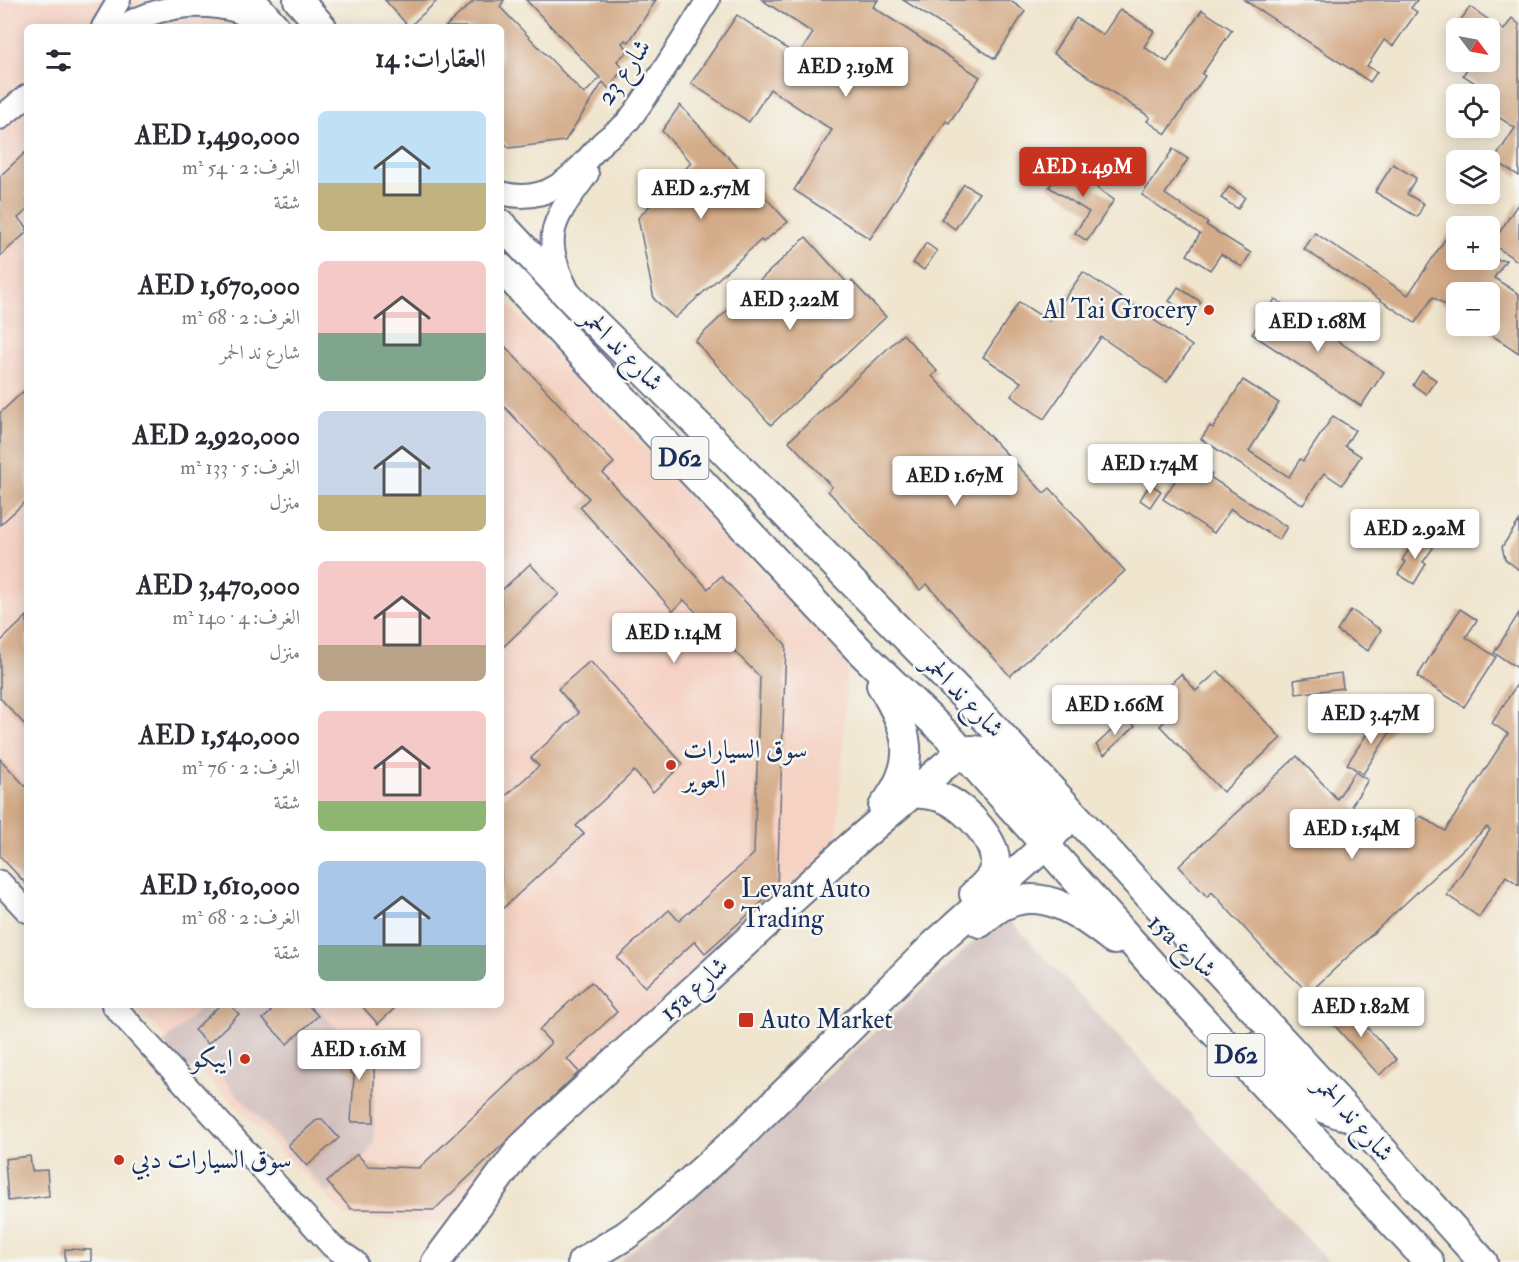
<!DOCTYPE html>
<html lang="ar">
<meta charset="utf-8">
<style>
body{margin:0;font-family:"IM FELL Double Pica",Amiri,serif;background:#f7f7f7;color:#2b2b33;direction:rtl;height:100vh;display:flex;flex-direction:column;font-size:22px;white-space:nowrap}
*{box-sizing:border-box;margin:0}
p{font-size:20px;color:#7c7c81}
.icon{flex:none;width:33px;height:33px;fill:none;stroke:currentColor;stroke-width:2;stroke-linecap:round;stroke-linejoin:round}
.map{position:relative;flex:1;overflow:hidden;direction:ltr}
.side{position:absolute;left:24px;top:24px;width:480px;height:984px;display:flex;flex-direction:column;background:#fff;border-radius:9px;box-shadow:0 3px 15px #0003;direction:rtl}
.side>*{flex:none}
.needle{width:39px;rotate:122deg}
.buttons{position:absolute;left:1446px;top:18px;display:grid;gap:12px}
.buttons a{display:grid;place-items:center;width:54px;height:54px;border-radius:9px;background:#fff;box-shadow:0 3px 15px #0003;font-size:30px}
.price{position:absolute;translate:-50% -51px;padding:0 14px;border-radius:6px;background:#fff;color:#222;font-size:20px;line-height:39px;filter:drop-shadow(0 2px 3px #0008)}
.price::after{content:'';position:absolute;left:50%;top:36px;width:18px;height:14px;margin-left:-9px;background:inherit;clip-path:polygon(0 0,100% 0,50% 100%)}
.price.on{background:#c8321e;color:#fff}
ul{padding:0;list-style:none}
li{display:flex;align-items:center;gap:18px;height:150px;padding:0 18px}
li span{display:grid;place-items:center;flex:none;width:168px;height:120px;border-radius:9px;color:#555}
li>.icon{margin-inline-start:auto}
span .icon{width:72px;height:72px;fill:#fffc;stroke-width:1}
li b{font-size:26px}
h2{display:flex;justify-content:space-between;align-items:center;height:72px;padding:0 18px;font-size:26px}
.map>svg:first-child{display:block}
</style>
<div class="map">
<svg width="1519" height="1262" viewBox="0 0 1519 1262">
<rect width="100%" height="100%" fill="#f6f6f2"/>
<filter id="ink" filterUnits="userSpaceOnUse"><feTurbulence type="fractalNoise" baseFrequency=".0167" numOctaves="2"/><feDisplacementMap in="SourceGraphic" scale="12" xChannelSelector="R" yChannelSelector="G"/><feConvolveMatrix kernelMatrix="1 2 1 2 8 2 1 2 1" color-interpolation-filters="sRGB"/></filter>
<filter id="wash" filterUnits="userSpaceOnUse"><feTurbulence type="fractalNoise" baseFrequency=".008" numOctaves="4" result="noise"/><feDisplacementMap in="SourceGraphic" scale="24" xChannelSelector="R" yChannelSelector="G"/><feGaussianBlur stdDeviation="1.35" result="paint"/><feColorMatrix in="noise" values="0 0 0 0 0 0 0 0 0 0 0 0 0 0 0 0 0 1.4 0 .05"/><feComposite in="paint" operator="in"/></filter>
<g filter="url(#wash)">
<rect width="100%" height="100%" fill="#f0e5ce"/>
<g fill="#f5d2c3">
<path d="M0,0H219L245,27H27V890L0,860Z"/>
<path d="M501,297L848,663L835,868L453,1224L347,1217L133,1005H501Z"/>
</g>
<g fill="#d1bfbd">
<path d="M1004,914L1329,1262H618L672,1217Z"/>
<path d="M204,1005H314L374,1067V1142L364,1159L328,1193L211,1066L189,1069L163,1044Z"/>
</g>
<g id="blocks">
<g fill="#d4ab88">
<path d="M385,0H438L409,27Z"/>
<path d="M475,0H504L500,7L584,94L600,78L526,0H656L629,42L625,40L622,43L629,50L617,61L623,68L609,89L603,82L565,141L509,148L501,139V27H445Z"/>
<path d="M762,0H878L873,7L980,77L949,123L946,121L870,239L794,190L832,130L770,89L749,122L691,83L737,15L798,56L813,33Z"/>
<path d="M903,0H1009L1025,11L995,59Z"/>
<path d="M1244,0H1417L1411,8L1417,12L1393,46L1384,40L1367,66L1377,72L1370,82Z"/>
<path d="M1470,7L1504,30L1512,18L1519,24V176L1494,160L1515,128L1494,114L1496,111L1490,107V94H1472L1478,85L1463,75L1472,62H1490V28H1455Z"/>
<path d="M1120,9L1154,31L1144,47L1167,62L1202,10L1232,30L1202,74L1205,76L1166,134L1147,121L1150,117L1053,53L1076,18L1103,35Z"/>
<path d="M680,105L788,222L763,242L761,240L675,318L654,299L638,218L691,163L662,131Z"/>
<path d="M1173,149L1188,159L1165,194L1208,223L1206,225L1251,253L1242,267L1221,254L1210,270L1187,255L1200,234L1142,195Z"/>
<path d="M27,151V210L18,218L27,227V232L0,256V176Z"/>
<path d="M1064,164L1098,186L1097,188L1114,200L1087,241L1075,233L1089,212L1049,187Z"/>
<path d="M1393,164L1416,178L1407,194L1424,204L1417,217L1375,192Z"/>
<path d="M964,184L979,193L955,229L941,219Z"/>
<path d="M1229,187L1245,197L1238,209L1221,198Z"/>
<path d="M1519,202V262L1492,244Z"/>
<path d="M1456,223V260H1506L1494,278L1519,294V353L1490,334V292H1456V312L1433,297L1415,323L1304,249L1315,233L1408,295Z"/>
<path d="M806,237L848,284L852,281L886,317L771,425L695,341Z"/>
<path d="M926,243L937,251L924,270L913,263Z"/>
<path d="M1083,272L1192,346L1167,382L1101,337L1044,419L1011,396L1021,382L983,357L1019,302L1049,321Z"/>
<path d="M1178,287L1201,302L1192,316L1169,301Z"/>
<path d="M1275,299L1384,372L1361,406L1252,334Z"/>
<path d="M903,334L937,371L932,376L1044,493L1050,488L1125,571L1010,676L927,584L920,590L828,491L832,487L789,441Z"/>
<path d="M501,342L614,463L603,473L708,589L721,576L786,645L777,889L705,953L695,941L645,987L617,958L669,910L679,921L754,854L760,677L684,600L673,611L580,507L589,498L501,403Z"/>
<path d="M1422,371L1436,380L1426,394L1413,385Z"/>
<path d="M1243,380L1279,403L1249,451L1289,477L1300,459L1303,461L1333,416L1355,430L1345,446L1361,456L1342,485L1324,473L1303,505L1201,439L1210,426L1213,428Z"/>
<path d="M27,388V500L0,525V413Z"/>
<path d="M1183,456L1212,474L1210,477L1287,527L1279,540L1231,509L1214,533L1163,499L1179,475L1173,471Z"/>
<path d="M1150,484L1161,491L1150,507L1140,500Z"/>
<path d="M1519,521V570L1505,559L1502,547Z"/>
<path d="M1417,537L1433,548L1423,562L1426,564L1414,584L1398,574L1406,562L1402,560Z"/>
<path d="M530,564L559,594L501,649V591Z"/>
<path d="M1460,609L1477,620L1466,637L1496,657L1464,707L1417,677Z"/>
<path d="M1351,610L1381,630L1368,651L1337,631Z"/>
<path d="M1519,613V669L1494,653Z"/>
<path d="M27,616V727L0,698V642Z"/>
<path d="M590,661L683,764L653,792L634,771L576,826L584,834L501,910V800L539,766L531,758L579,713L558,689Z"/>
<path d="M1218,671L1281,738L1223,792L1160,726L1170,716L1154,699L1181,674L1196,691Z"/>
<path d="M1341,673L1343,688L1296,694L1294,680Z"/>
<path d="M1519,681V885L1506,876L1479,917L1447,895L1490,830L1487,827L1309,993L1266,952L1212,892L1207,897L1179,866L1297,756L1337,799L1355,772L1368,780L1352,805L1391,845L1421,816L1445,831L1508,734L1492,723Z"/>
<path d="M1379,715L1394,726L1363,774L1347,764Z"/>
<path d="M1126,717L1135,726L1104,755L1096,745Z"/>
<path d="M0,759L27,788V885L0,856Z"/>
<path d="M591,982L617,1012L567,1059L579,1072L434,1210L351,1209L327,1182L357,1154L368,1166L419,1168L551,1043L539,1030Z"/>
<path d="M1343,1001L1397,1060L1379,1075L1326,1016Z"/>
<path d="M220,1005H230L239,1014L208,1044L194,1030Z"/>
<path d="M264,1005H308L318,1016L287,1044L263,1019L271,1012Z"/>
<path d="M361,1005H398L378,1024Z"/>
<path d="M344,1037L374,1067V1122H351L354,1076L332,1050Z"/>
<path d="M318,1119H322L339,1138L307,1166L288,1145Z"/>
<path d="M30,1156L32,1171L47,1170L49,1196L8,1201L5,1159Z"/>
<path d="M65,1249L91,1250V1262H65Z"/>
</g>
</g>
</g>
<g filter="url(#ink)">
<use href="#blocks" fill-opacity="0" stroke="#666f85" stroke-width="1.5"/>
<g fill="none" stroke-linecap="round" stroke-linejoin="round">
<defs>
<g id="minor">
<path d="M103,27L119,0"/>
<path d="M121,27C156,7 198,0 237,11C246,15 256,22 265,27"/>
<path d="M0,118L27,96"/>
<path d="M501,193C549,206 573,175 601,144C610,135 622,129 629,120C658,82 682,40 708,0"/>
<path d="M566,287C539,234 556,217 587,174"/>
<path d="M0,882L27,911"/>
<path d="M113,1005L332,1246L355,1262"/>
</g>
<g id="major">
<path d="M251,0L275,27"/>
<path d="M298,0L322,27"/>
<path d="M501,224L573,301L710,437L988,721L1353,1117L1483,1262"/>
<path d="M501,268L859,650L949,737L1163,977L1429,1262"/>
<path d="M881,685C909,731 919,761 883,807"/>
<path d="M912,793C923,794 935,794 945,799C966,808 1001,844 994,868C992,879 982,887 974,894"/>
<path d="M980,923C988,916 996,908 1007,904C1047,887 1084,917 1114,940"/>
<path d="M1255,1047C1282,1075 1307,1109 1348,1116"/>
<path d="M436,1262L521,1148L540,1130L851,846L943,767L962,752L971,750L983,751L990,756L1060,828"/>
<path d="M582,1262L625,1236L649,1218L744,1133L934,945L1046,845L1056,831"/>
</g>
</defs>
<use href="#minor" stroke="#666f85" stroke-width="26"/>
<use href="#major" stroke="#666f85" stroke-width="32"/>
<use href="#minor" stroke="#fff" stroke-width="22"/>
<use href="#major" stroke="#fff" stroke-width="28"/>
</g>
</g>
<g fill="#c8321e" stroke="#f6f6f2" stroke-width="2">
<circle cx="1209" cy="310" r="6"/>
<circle cx="671" cy="765" r="6"/>
<circle cx="729" cy="904" r="6"/>
<rect x="738" y="1012" width="16" height="16" rx="3"/>
<circle cx="245" cy="1059" r="6"/>
<circle cx="119" cy="1160" r="6"/>
</g>
<g text-anchor="middle" dominant-baseline="central" stroke-width="5" stroke-linejoin="round" paint-order="stroke">
<g fill="#f6f6f2" stroke="#5d6b8a" stroke-width="1.5">
<rect x="651.5" y="437" width="57" height="42" rx="4.5"/>
<rect x="1207.5" y="1034" width="57" height="42" rx="4.5"/>
</g>
<g font-size="24" font-weight="bold" fill="#1b2f5e">
<text x="680" y="458">D62</text>
<text x="1236" y="1055">D62</text>
</g>
<g font-size="26" fill="#1b2f5e" stroke="#f6f6f2">
<text transform="translate(624 72) rotate(-55)">شارع 23</text>
<text transform="translate(622 350) rotate(45)">شارع ند الحمر</text>
<text transform="translate(963 696) rotate(46)">شارع ند الحمر</text>
<text transform="translate(1182 946) rotate(42)">15a شارع</text>
<text transform="translate(694 989) rotate(-42)">15a شارع</text>
<text transform="translate(1354 1119) rotate(48)">شارع ند الحمر</text>
</g>
<g font-size="26" fill="#1b2f5e" stroke="#f6f6f2" text-anchor="start">
<text x="1197" y="310" text-anchor="end">Al Tai Grocery</text>
<text x="683" y="750">سوق السيارات<tspan x="683" dy="30">العوير</tspan></text>
<text x="741" y="889">Levant Auto<tspan x="741" dy="30">Trading</tspan></text>
<text x="760" y="1020">Auto Market</text>
<text x="233" y="1059" text-anchor="end">ايبكو</text>
<text x="131" y="1160">سوق السيارات دبي</text>
</g>
</g>
</svg>
<div class="buttons">
<a><svg class="needle" viewBox="-14 -14 28 28"><path d="M0-13l5 13h-10z" fill="#e53935"/><path d="M0 13l5-13h-10z" fill="#7c7c81"/></svg></a>
<a><svg class="icon" aria-label="locate" viewBox="0 0 24 24"><circle cx="12" cy="12" r="6"/><path d="M12 2v4M12 18v4M2 12h4M18 12h4"/></svg></a>
<a><svg class="icon" aria-label="layers" viewBox="0 0 24 24"><path d="M12 4l9 5-9 5-9-5zM3 14l9 5 9-5"/></svg></a>
<a>+</a>
<a>−</a>
</div>
<b class="price" style="left:846px;top:98px">AED 3.19M</b>
<b class="price on" style="left:1083px;top:198px">AED 1.49M</b>
<b class="price" style="left:701px;top:220px">AED 2.57M</b>
<b class="price" style="left:790px;top:331px">AED 3.22M</b>
<b class="price" style="left:1318px;top:353px">AED 1.68M</b>
<b class="price" style="left:1150px;top:495px">AED 1.74M</b>
<b class="price" style="left:955px;top:507px">AED 1.67M</b>
<b class="price" style="left:1415px;top:560px">AED 2.92M</b>
<b class="price" style="left:674px;top:664px">AED 1.14M</b>
<b class="price" style="left:1115px;top:736px">AED 1.66M</b>
<b class="price" style="left:1371px;top:745px">AED 3.47M</b>
<b class="price" style="left:1352px;top:860px">AED 1.54M</b>
<b class="price" style="left:1361px;top:1038px">AED 1.82M</b>
<b class="price" style="left:359px;top:1081px">AED 1.61M</b>
<section class="side">
<h2>العقارات: 14<svg class="icon" aria-label="filters" viewBox="0 0 24 24"><path d="M4 7h16M4 17h16"/><circle cx="9" cy="7" r="2"/><circle cx="15" cy="17" r="2"/></svg></h2>
<ul>
<li><span style="background:linear-gradient(#bfe0f5 60%,#c2b280 0)"><svg class="icon" aria-label="home" viewBox="0 0 24 24"><path d="M3 11l9-7 9 7M6 9v11h12V9"/></svg></span><div><b>AED 1,490,000</b><p>الغرف: 2 · 54 m²</p><p>شقة</p></div></li>
<li><span style="background:linear-gradient(#f6c9c9 60%,#7fa58c 0)"><svg class="icon" aria-label="home" viewBox="0 0 24 24"><path d="M3 11l9-7 9 7M6 9v11h12V9"/></svg></span><div><b>AED 1,670,000</b><p>الغرف: 2 · 68 m²</p><p>شارع ند الحمر</p></div></li>
<li><span style="background:linear-gradient(#c9d6e8 70%,#c2b280 0)"><svg class="icon" aria-label="home" viewBox="0 0 24 24"><path d="M3 11l9-7 9 7M6 9v11h12V9"/></svg></span><div><b>AED 2,920,000</b><p>الغرف: 5 · 133 m²</p><p>منزل</p></div></li>
<li><span style="background:linear-gradient(#f6c9c9 70%,#b9a48a 0)"><svg class="icon" aria-label="home" viewBox="0 0 24 24"><path d="M3 11l9-7 9 7M6 9v11h12V9"/></svg></span><div><b>AED 3,470,000</b><p>الغرف: 4 · 140 m²</p><p>منزل</p></div></li>
<li><span style="background:linear-gradient(#f6c9c9 75%,#8fb573 0)"><svg class="icon" aria-label="home" viewBox="0 0 24 24"><path d="M3 11l9-7 9 7M6 9v11h12V9"/></svg></span><div><b>AED 1,540,000</b><p>الغرف: 2 · 76 m²</p><p>شقة</p></div></li>
<li><span style="background:linear-gradient(#a9c7e8 70%,#7fa58c 0)"><svg class="icon" aria-label="home" viewBox="0 0 24 24"><path d="M3 11l9-7 9 7M6 9v11h12V9"/></svg></span><div><b>AED 1,610,000</b><p>الغرف: 2 · 68 m²</p><p>شقة</p></div></li>
</ul>
</section>
</div>
